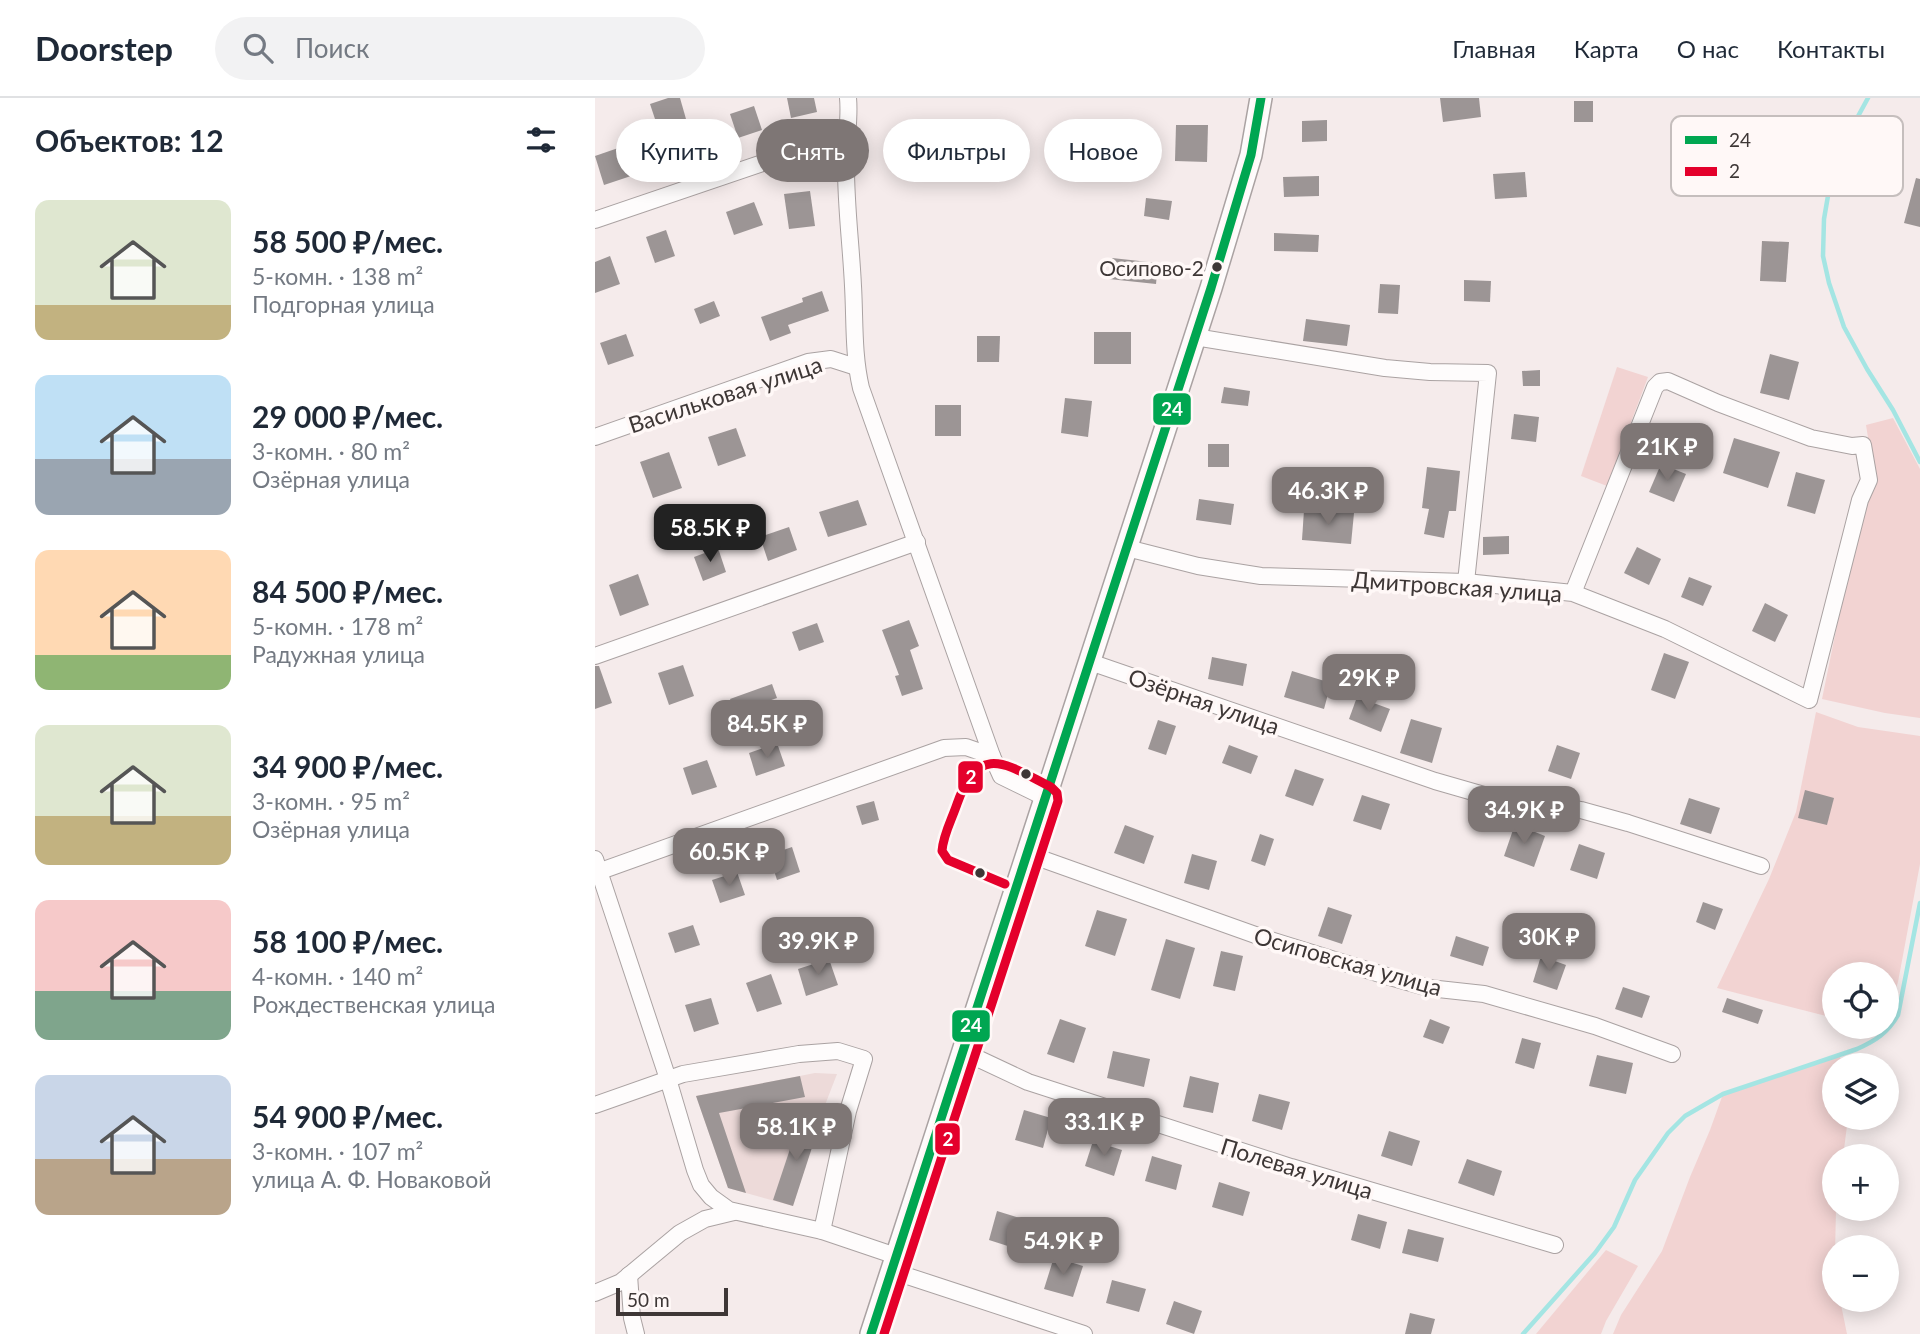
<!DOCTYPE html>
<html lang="ru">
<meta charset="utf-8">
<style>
body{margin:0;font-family:Lato,sans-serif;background:#f2f2f3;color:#1f2937;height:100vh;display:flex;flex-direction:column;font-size:26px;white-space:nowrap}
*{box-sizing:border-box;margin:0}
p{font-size:23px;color:#747a83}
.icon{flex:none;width:38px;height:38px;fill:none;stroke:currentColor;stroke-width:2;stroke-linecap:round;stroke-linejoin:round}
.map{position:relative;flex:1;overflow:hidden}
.drawer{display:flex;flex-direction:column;background:#fff;width:595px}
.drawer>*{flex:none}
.top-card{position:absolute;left:21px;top:21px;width:665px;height:63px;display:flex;gap:14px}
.fabs{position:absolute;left:1227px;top:864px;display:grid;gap:14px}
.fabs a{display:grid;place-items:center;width:77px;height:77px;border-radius:50%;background:#fff;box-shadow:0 4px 18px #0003;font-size:35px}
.scale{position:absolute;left:21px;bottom:18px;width:112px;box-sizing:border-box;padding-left:7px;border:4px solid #3e3736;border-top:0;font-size:19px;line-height:24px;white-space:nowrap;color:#3e3736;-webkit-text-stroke:5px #fff8f7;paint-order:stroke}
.price{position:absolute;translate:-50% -60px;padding:0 16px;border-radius:14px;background:#7e7675;color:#fff;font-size:23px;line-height:46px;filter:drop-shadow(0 2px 4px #0008)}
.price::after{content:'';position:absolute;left:50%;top:42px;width:21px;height:16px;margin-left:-10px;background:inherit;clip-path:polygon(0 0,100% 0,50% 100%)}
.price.current{background:#222;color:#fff}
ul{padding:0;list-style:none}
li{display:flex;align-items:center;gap:21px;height:175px;padding:0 35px}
li span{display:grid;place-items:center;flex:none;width:196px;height:140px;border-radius:14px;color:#555}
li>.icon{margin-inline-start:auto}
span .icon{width:84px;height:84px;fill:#fffc;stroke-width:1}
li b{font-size:30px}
h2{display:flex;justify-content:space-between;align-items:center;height:84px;padding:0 35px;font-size:30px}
.chip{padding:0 24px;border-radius:32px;background:#fff;box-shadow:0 4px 18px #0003;font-size:24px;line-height:63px}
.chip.current{background:#7e7675;color:#fff}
header{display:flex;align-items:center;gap:42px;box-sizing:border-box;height:98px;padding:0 35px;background:#fff;border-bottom:2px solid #e0e1e3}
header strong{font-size:33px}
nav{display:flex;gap:38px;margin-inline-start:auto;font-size:24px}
.search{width:490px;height:63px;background:#f2f2f3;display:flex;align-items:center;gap:18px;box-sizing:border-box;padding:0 24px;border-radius:38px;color:#747a83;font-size:26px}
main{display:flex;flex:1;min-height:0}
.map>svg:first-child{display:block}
</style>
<header>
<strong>Doorstep</strong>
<div class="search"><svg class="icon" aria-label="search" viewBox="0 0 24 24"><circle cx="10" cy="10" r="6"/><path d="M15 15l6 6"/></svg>Поиск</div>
<nav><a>Главная</a><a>Карта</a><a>О нас</a><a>Контакты</a></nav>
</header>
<main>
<section class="drawer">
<h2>Объектов: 12<svg class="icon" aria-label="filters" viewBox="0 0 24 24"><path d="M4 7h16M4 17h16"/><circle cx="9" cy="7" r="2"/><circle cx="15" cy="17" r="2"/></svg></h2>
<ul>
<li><span style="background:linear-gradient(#dfe7d0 75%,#c2b280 0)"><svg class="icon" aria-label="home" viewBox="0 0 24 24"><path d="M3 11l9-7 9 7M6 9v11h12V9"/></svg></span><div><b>58 500 ₽/мес.</b><p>5-комн. · 138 m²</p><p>Подгорная улица</p></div></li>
<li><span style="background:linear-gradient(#bfe0f5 60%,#9aa5b1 0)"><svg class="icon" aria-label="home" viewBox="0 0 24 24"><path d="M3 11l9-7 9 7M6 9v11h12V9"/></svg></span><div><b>29 000 ₽/мес.</b><p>3-комн. · 80 m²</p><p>Озёрная улица</p></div></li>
<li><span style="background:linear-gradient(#ffd9b3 75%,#8fb573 0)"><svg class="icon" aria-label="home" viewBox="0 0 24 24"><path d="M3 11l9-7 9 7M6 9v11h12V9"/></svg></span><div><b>84 500 ₽/мес.</b><p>5-комн. · 178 m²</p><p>Радужная улица</p></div></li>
<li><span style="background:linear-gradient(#dfe7d0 65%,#c2b280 0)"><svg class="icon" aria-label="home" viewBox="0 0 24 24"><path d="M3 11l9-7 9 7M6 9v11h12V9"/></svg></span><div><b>34 900 ₽/мес.</b><p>3-комн. · 95 m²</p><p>Озёрная улица</p></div></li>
<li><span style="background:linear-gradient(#f6c9c9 65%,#7fa58c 0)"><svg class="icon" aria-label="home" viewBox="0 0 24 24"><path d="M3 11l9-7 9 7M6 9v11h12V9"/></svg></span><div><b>58 100 ₽/мес.</b><p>4-комн. · 140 m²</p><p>Рождественская улица</p></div></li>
<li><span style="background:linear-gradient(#c9d6e8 60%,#b9a48a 0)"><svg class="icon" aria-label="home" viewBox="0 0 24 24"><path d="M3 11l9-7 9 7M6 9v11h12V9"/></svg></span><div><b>54 900 ₽/мес.</b><p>3-комн. · 107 m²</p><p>улица А. Ф. Новаковой</p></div></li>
</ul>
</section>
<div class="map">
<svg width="1325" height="1236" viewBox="0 0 1325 1236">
<rect width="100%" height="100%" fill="#f5ebeb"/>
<path fill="#eddad9" d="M220,975L242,976L230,1007L198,1108L133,1090L101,998Z"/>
<g fill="#f2d3d2">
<path d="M1022,269L1053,279L1012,388L986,378Z"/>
<path d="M1298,320L1325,371V620L1290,615L1227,601L1245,513L1270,411L1280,383L1271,327Z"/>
<path d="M1221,614L1263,629L1325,638V766L1303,884L1292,918V877H1239V920L1122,890L1174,781L1201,714Z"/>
<path d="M1245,957L1246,968H1239V1020H1253L1248,1059H1239V1111H1241L1239,1202H1245L1252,1236H1018L1026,1217L1067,1153L1095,1079L1115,1032L1128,996Z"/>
<path d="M1011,1152L1043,1168L1011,1223L1006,1236H941Z"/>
</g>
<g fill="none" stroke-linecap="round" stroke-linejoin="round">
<g stroke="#a4e5e3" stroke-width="4.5">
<path d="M1273,0L1249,44L1234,92L1229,121L1228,158L1234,185L1249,229L1272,271L1298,312L1325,364"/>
<path d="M928,1236L1000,1155L1019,1129L1040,1082L1073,1035L1090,1018L1128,996L1262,951C1280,943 1293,935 1303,917L1325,805"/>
</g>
</g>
<g fill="#9c9595">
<path d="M73,0H85L91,21L63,30L55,6Z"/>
<path d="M192,0H219L222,14L196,20Z"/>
<path d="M845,0H884L886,19L848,24Z"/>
<rect x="979" y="3" width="19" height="21"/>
<path d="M159,8L167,32L143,40L135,16Z"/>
<path d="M732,22V43L707,44V23Z"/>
<path d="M581,27H613L612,64L580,63Z"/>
<path d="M29,48L39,77L9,87L0,58Z"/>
<path d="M930,74L932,99L900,101L898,76Z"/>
<path d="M724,78V98L689,99L688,79Z"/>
<path d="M1321,80L1325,81V129L1309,125Z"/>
<path d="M215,93L220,128L194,131L189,96Z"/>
<path d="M551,100L577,103L574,122L549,118Z"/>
<path d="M159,104L168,127L139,137L131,114Z"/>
<path d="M71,132L80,158L60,165L51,139Z"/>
<path d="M679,135L724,137L723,154L679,153Z"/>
<path d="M1167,143L1194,144L1191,184L1165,183Z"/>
<path d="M15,158L25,186L0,195V164Z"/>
<path d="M517,160L563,165L561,186L514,181Z"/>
<path d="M869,182L896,183L895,204L869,203Z"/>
<path d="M785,186L805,187L803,216L783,215Z"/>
<path d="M227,193L234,213L193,227L196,235L175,243L166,219L208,204L207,200Z"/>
<path d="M119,203L125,218L105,226L99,211Z"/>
<path d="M711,221L755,227L752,248L708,243Z"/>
<rect x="499" y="234" width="37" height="32"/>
<path d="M31,236L39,258L13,267L5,245Z"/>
<path d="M382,238H405L404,264H382Z"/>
<path d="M1175,256L1204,264L1194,302L1165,295Z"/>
<path d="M945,272V288H928L927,273Z"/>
<path d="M629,289L655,293L653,308L626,305Z"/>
<path d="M470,300L497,303L493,339L466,335Z"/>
<rect x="340" y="307" width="26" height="31"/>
<path d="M919,316L944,319L941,344L916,341Z"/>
<path d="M141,330L151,358L123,368L113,339Z"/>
<path d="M1139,340L1185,354L1173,390L1128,375Z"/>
<rect x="613" y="346" width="21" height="23"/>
<path d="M74,354L87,390L58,400L45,364Z"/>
<path d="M1066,366L1091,376L1079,404L1054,394Z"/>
<path d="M832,369L865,373L861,413H854L849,440L829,436L834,411L827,410Z"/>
<path d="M1201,374L1230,382L1220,416L1192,408Z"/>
<path d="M604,401L639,406L636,427L601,422Z"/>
<path d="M263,402L272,427L233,439L224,414Z"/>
<path d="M709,412L759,415L756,446L707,442Z"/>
<path d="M194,429L202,452L173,463L165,439Z"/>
<path d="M914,438V456L888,457V439Z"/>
<path d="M1042,449L1066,461L1054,487L1029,475Z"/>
<path d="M123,450L131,474L108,483L99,459Z"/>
<path d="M43,476L54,507L25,518L14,487Z"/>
<path d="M1094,479L1117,488L1108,508L1086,499Z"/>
<path d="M1170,505L1193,517L1180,544L1157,533Z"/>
<path d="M314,522L324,548L315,552L328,591L307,598L300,578L304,577L287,532Z"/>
<path d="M222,525L229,544L204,553L197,534Z"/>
<path d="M1069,555L1094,564L1080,601L1056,592Z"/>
<path d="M617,559L652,566L648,588L613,581Z"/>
<path d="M88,567L99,598L74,607L63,575Z"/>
<path d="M0,568H4L17,605L0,611Z"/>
<path d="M697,573L736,585L729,611L689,599Z"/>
<path d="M177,586L182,600L140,615L135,601Z"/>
<path d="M762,599L795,611L786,634L754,621Z"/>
<path d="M816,621L847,630L837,665L805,655Z"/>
<path d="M563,622L581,628L571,657L553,651Z"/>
<path d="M182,645L190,668L161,678L154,655Z"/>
<path d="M634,647L663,658L656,676L627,665Z"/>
<path d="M962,647L985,655L976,681L953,673Z"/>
<path d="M112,662L122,689L97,697L88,670Z"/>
<path d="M700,671L729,681L718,708L690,698Z"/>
<path d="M1210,692L1239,700L1232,727L1203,720Z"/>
<path d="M767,697L795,706L786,732L758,723Z"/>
<path d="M1094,700L1125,710L1116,736L1085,726Z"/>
<path d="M279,703L284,722L267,727L261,708Z"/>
<path d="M920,726L950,738L939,769L909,758Z"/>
<path d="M530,727L559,738L549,766L519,755Z"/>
<path d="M665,736L679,741L670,768L656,763Z"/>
<path d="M984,746L1010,755L1002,781L975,772Z"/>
<path d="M197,749L205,774L182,782L174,757Z"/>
<path d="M597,756L622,763L614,792L589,785Z"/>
<path d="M142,774L150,797L125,805L117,782Z"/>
<path d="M1108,804L1128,811L1120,832L1101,824Z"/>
<path d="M733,809L757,817L747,846L723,838Z"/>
<path d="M502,812L532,821L520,858L490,848Z"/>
<path d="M98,827L105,847L80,855L73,835Z"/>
<path d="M861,838L894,849L888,868L855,858Z"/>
<path d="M571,841L600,850L585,901L556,892Z"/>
<path d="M626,853L648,858L640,893L618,888Z"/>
<path d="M946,858L971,867L962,892L938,884Z"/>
<path d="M234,861L243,887L211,898L203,871Z"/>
<path d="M176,876L187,906L162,914L151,885Z"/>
<path d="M1028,889L1055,898L1047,920L1020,911Z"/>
<path d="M116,900L124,926L99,934L90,907Z"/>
<path d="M1132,900L1168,912L1163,926L1127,914Z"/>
<path d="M465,921L491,930L479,965L452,956Z"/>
<path d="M835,921L855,929L848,946L828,939Z"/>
<path d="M927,940L946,945L939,971L920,965Z"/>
<path d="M518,953L555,961L549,989L512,980Z"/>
<path d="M1002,957L1038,965L1031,996L994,988Z"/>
<path d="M205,978L210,999L124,1015L151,1095L133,1090L101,998Z"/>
<path d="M595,978L624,985L618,1015L588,1009Z"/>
<path d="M664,996L695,1004L687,1032L657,1023Z"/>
<path d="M429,1012L456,1020L448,1050L420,1042Z"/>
<path d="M205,1021L224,1028L198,1108L178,1102Z"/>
<path d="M794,1033L825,1043L817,1068L786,1058Z"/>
<path d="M498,1043L527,1052L519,1078L490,1068Z"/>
<path d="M557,1058L587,1067L581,1092L550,1083Z"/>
<path d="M872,1061L907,1073L899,1098L863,1085Z"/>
<path d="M624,1084L655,1094L648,1118L617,1109Z"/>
<path d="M402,1113L428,1121L419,1150L394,1142Z"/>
<path d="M763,1116L792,1124L785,1151L756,1142Z"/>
<path d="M813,1131L849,1140L843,1164L807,1155Z"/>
<path d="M459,1159L488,1168L478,1199L449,1191Z"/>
<path d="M517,1182L551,1191L544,1214L511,1205Z"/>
<path d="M579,1203L607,1213L599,1236L571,1226Z"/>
<path d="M815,1215L840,1221L836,1236H810Z"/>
</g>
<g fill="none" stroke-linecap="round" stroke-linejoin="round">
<defs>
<g id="street">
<path d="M253,0C255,20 251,39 251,59C250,102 256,145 258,188C260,222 258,256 266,290L397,658L406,678L451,700"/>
<path d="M0,122L235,42H252"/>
<path d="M600,239L790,270L835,274L893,275L871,484"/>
<path d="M0,339L213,264L236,261L261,269"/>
<path d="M532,450L603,468L666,478L871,484L978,495L1070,531L1214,602L1265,402L1274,382L1268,347L1257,348L1216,340L1123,305L1073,283L1065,284L1060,289L978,495"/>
<path d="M0,558L322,444"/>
<path d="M495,564L840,683L913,704L965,708L986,712L1033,725L1166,768"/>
<path d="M433,756L666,839L788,877L834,890L889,896L1000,928L1077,956"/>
<path d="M0,761L73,981L100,1072L106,1087L116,1099L134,1112L227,1133L301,1158"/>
<path d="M0,775L349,650L371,649L397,658"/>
<path d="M367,953L433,984L696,1069L960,1147"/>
<path d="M0,1007L88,976L204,956L243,953L269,961L253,1013L227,1133"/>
<path d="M297,1173L489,1236"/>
<path d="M34,1177L37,1220L41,1236"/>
<path d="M0,1195L26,1184L85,1135L110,1121L139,1114"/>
</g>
<path id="secondary" d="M276,1236L616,190L656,57L666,0"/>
</defs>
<use href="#street" stroke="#aaa2a2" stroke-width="18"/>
<use href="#secondary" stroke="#aaa2a2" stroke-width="24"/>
<use href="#street" stroke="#fefcfc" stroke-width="16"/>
<use href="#secondary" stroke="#fefcfc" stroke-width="21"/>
<defs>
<path id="bus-1" d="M276,1236L616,190L656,57L666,0"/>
<path id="bus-2" d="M289,1236L463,703L462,695L456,689C412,667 384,643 362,706C357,721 348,737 347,753L353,762L410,786"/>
</defs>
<use href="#bus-1" stroke="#fff8f7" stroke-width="14"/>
<use href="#bus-2" stroke="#fff8f7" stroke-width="14"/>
<use href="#bus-1" stroke="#00a651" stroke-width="9"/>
<use href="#bus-2" stroke="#e4002b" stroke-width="9"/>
</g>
<g fill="#3e3736" stroke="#fff8f7" stroke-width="2.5">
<circle cx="622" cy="169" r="6"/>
<circle cx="431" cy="676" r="6"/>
<circle cx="385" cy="775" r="6"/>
</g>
<g text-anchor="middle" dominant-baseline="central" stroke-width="7" stroke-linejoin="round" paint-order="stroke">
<g font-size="21" fill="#3e3736" stroke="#fff8f7" text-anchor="end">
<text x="609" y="169">Осипово-2</text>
</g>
<g font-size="23" fill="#3e3736" stroke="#fff8f7">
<text transform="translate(130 296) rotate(-18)">Васильковая улица</text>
<text transform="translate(862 488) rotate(4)">Дмитровская улица</text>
<text transform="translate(609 603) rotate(19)">Озёрная улица</text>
<text transform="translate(753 863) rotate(16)">Осиповская улица</text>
<text transform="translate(702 1070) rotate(17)">Полевая улица</text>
</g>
</g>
<rect x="1076" y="18" width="232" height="80" rx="10" fill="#fff8f7" stroke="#c5bebd" stroke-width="2"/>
<rect x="1090" y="38" width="32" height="8" fill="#00a651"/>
<rect x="1090" y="69" width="32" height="9" fill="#e4002b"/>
<g font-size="19" fill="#3e3736">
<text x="1134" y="49">24</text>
<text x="1134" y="80">2</text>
</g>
<g stroke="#fff8f7" stroke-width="2.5">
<rect x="557" y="294" width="40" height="34" rx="7" fill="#00a651"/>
<rect x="362" y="662" width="27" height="34" rx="7" fill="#e4002b"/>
<rect x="356" y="911" width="40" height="34" rx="7" fill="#00a651"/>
<rect x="339" y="1024" width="27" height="34" rx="7" fill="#e4002b"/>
</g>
<g font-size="19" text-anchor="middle" font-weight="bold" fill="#fff">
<text x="577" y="318">24</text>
<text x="376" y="686">2</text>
<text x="376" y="934">24</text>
<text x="353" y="1048">2</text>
</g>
</svg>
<div class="fabs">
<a><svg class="icon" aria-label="locate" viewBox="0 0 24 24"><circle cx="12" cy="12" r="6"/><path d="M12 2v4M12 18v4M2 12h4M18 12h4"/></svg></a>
<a><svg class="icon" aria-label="layers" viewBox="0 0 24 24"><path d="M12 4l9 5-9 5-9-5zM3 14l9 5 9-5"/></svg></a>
<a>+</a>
<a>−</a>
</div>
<div class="scale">50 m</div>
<b class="price" style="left:1072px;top:385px">21K ₽</b>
<b class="price" style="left:733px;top:429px">46.3K ₽</b>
<b class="price current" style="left:115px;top:466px">58.5K ₽</b>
<b class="price" style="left:774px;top:616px">29K ₽</b>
<b class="price" style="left:172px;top:662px">84.5K ₽</b>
<b class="price" style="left:929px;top:748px">34.9K ₽</b>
<b class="price" style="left:134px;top:790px">60.5K ₽</b>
<b class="price" style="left:954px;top:875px">30K ₽</b>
<b class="price" style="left:223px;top:879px">39.9K ₽</b>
<b class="price" style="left:509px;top:1060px">33.1K ₽</b>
<b class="price" style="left:201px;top:1065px">58.1K ₽</b>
<b class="price" style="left:468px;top:1179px">54.9K ₽</b>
<div class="top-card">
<a class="chip">Купить</a>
<a class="chip current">Снять</a>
<a class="chip">Фильтры</a>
<a class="chip">Новое</a>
</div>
</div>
</main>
